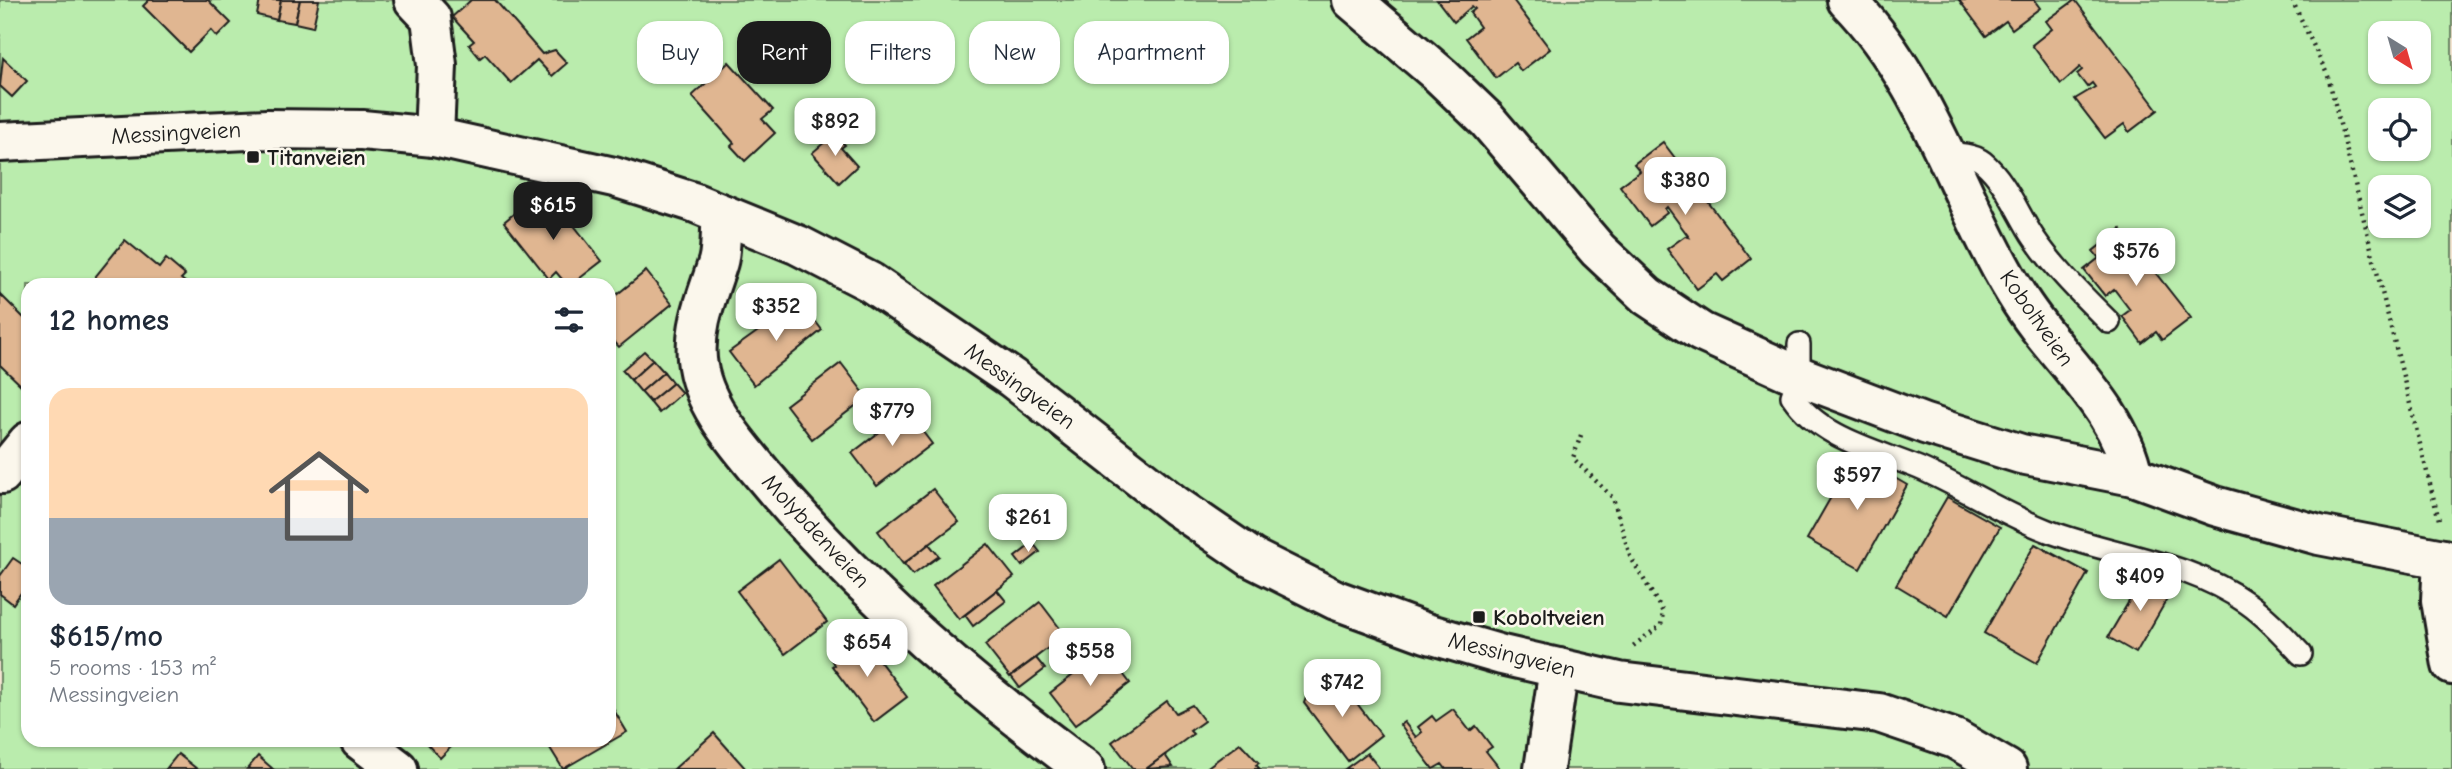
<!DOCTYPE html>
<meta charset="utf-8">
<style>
body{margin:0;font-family:"Comic Neue",sans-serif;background:#f2f2f3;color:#1f2937;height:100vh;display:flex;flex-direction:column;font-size:26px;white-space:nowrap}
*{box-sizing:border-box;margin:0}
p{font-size:23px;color:#747a83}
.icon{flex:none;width:38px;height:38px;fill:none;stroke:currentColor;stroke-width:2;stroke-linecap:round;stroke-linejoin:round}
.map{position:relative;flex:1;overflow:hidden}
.details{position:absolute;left:21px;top:278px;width:595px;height:469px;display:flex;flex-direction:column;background:#fff;border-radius:21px;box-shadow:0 2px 5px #0004}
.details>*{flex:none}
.hud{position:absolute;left:637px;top:21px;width:665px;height:63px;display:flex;gap:14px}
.needle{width:46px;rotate:143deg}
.buttons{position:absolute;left:2368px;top:21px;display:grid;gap:14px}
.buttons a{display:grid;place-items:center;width:63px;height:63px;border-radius:14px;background:#fff;box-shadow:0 2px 5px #0004;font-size:35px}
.price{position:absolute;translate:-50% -60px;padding:0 16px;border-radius:14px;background:#fff;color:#222;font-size:23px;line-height:46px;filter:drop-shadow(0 2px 4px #0008)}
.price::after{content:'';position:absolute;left:50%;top:42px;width:21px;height:16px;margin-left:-10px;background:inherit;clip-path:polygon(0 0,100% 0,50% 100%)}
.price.on{background:#1c1c1c;color:#fff}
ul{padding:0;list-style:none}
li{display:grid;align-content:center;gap:14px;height:371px;padding:0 28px}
li span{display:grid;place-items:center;height:217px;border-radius:21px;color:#555}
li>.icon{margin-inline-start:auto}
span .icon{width:126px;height:126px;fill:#fffc;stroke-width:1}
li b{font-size:30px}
h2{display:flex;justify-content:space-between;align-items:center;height:84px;padding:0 28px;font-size:30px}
.pill{padding:0 24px;border-radius:21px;background:#fff;box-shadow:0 2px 5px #0004;font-size:24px;line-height:63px}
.pill.on{background:#1c1c1c;color:#fff}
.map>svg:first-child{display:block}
</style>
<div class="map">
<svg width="2452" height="769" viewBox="0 0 2452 769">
<rect width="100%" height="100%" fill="#f3e4d1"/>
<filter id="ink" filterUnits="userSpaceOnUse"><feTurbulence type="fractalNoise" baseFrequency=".0143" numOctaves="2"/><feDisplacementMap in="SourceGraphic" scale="14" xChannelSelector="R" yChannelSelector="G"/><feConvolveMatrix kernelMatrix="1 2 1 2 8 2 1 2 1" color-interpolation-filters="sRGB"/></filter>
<g filter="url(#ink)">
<path fill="#baecad" stroke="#6b8464" stroke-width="2" fill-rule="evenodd" d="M0,0H2452V769H0ZM2380,33H2418V72H2380ZM2380,110H2418V149H2380ZM2380,187H2418V226H2380ZM28,285H609V740H28Z"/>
<g fill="#e0b691" stroke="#1c1c1c" stroke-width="2">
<path d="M149,0H208L231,23L217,37L211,30L189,52L143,6Z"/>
<path d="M260,0H281L277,20L257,15Z"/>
<path d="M281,0H300L295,23L277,20Z"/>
<path d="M300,0H319L313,27L295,23Z"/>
<path d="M471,0H495L542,54L555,50L567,63L552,76L537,60L511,83L485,54L480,58L469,45L474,41L452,17Z"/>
<path d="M1437,0H1513L1550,49L1521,71L1515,63L1496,78L1466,38L1480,27L1470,13L1475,9L1472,6L1454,22Z"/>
<path d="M1959,0H2034L2040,8L2012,29L2006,21L1986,36Z"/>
<path d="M2075,0L2158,110L2129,132L2124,124L2105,138L2075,99L2095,87L2092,83L2087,87L2077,74L2082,70L2080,67L2061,84L2032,45L2052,29L2046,21Z"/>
<path d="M3,58L27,81L12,97L0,86Z"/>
<path d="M729,62L773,110L762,119L775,133L745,161L731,146L734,143L692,96Z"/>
<path d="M834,134L845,145L841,148L857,166L839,183L812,153Z"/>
<path d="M1663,142L1751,259L1723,281L1717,274L1697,289L1667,249L1685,236L1689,237L1667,207L1665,209L1667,213L1650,226L1620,186L1640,171L1634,164Z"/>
<path d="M531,199L544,215L557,204L602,261L571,285H567L556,272L549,279L504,222Z"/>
<path d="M2121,229L2191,318L2162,340L2156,332L2142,343L2122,316L2130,310L2114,289L2105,296L2084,270L2099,258L2093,251Z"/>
<path d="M125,240L159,268L166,259L185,275L181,279L189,285H105L95,277Z"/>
<path d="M646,271L672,304L619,347L609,336V301Z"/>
<path d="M0,294L28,322L26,390L0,365Z"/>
<path d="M800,301L822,330L754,385L729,352Z"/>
<path d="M644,351L653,360L631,380L622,370Z"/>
<path d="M653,360L664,372L641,392L631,380Z"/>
<path d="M841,363L867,397L812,439L786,405Z"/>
<path d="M664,372L673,383L650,402L641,392Z"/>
<path d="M673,383L682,393L659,413L650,402Z"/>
<path d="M907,411L932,444L877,486L852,453Z"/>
<path d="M1855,455L1907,485L1860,569L1807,539Z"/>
<path d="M933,489L959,522L903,564L878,531Z"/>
<path d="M1947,497L2000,527L1948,616L1896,585Z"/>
<path d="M1033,543L1040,552L1022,566L1015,557Z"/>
<path d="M929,544L939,556L913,575L904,564Z"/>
<path d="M988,544L1014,577L959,619L933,586Z"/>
<path d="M2035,544L2088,573L2037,663L1984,633Z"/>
<path d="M13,558L28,568V583L13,604L0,594V576Z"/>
<path d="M779,559L827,622L785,654L737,591Z"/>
<path d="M2145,574L2173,589L2136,653L2108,637Z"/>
<path d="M997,590L1006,601L973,626L965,615Z"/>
<path d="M1040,602L1065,635L1010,677L985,645Z"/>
<path d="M1118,636L1125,646L1115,653L1108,644Z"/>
<path d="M840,641L850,653L865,642L907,697L874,722L832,666L834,665L827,651Z"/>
<path d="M1105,650L1130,683L1075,725L1050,693Z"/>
<path d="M1036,658L1045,669L1020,688L1011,676Z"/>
<path d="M1337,677L1381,735L1348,761L1304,703L1306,698Z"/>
<path d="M1167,701L1176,713L1192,705L1204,721L1190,731L1193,734L1146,769H1133L1112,742Z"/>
<path d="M609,702L627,732L563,769L545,740H609Z"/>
<path d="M1453,709L1470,731L1476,726L1492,747L1486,751L1500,769H1446L1442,764L1433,769L1400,725L1404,722L1416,737L1422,732L1418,727L1432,716L1436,721Z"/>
<path d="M714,733L746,769H674Z"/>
<path d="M423,740H458L440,758Z"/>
<path d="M1240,743L1259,763L1256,765L1260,769H1205Z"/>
<path d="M1367,753L1380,769H1345Z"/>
<path d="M178,754L197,769H166Z"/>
<path d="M1165,755L1173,767L1146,769Z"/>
<path d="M258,756L273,769H247Z"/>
</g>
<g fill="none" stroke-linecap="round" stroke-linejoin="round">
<defs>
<g id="lane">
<path d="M1947,154C1959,154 1973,154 1983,162C2006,181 2018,214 2034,238C2055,269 2083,296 2109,322"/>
<path d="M1799,344V376L1792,396C1820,438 1875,450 1919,468C1963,487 2003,514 2048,531C2114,556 2188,561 2247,603C2267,617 2284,636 2301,654"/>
</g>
<g id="street">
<path d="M414,0L431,18L437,65L434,137"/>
<path d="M1352,0L1440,75L1487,120L1598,250L1647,296L1701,332L1799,376L1925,424L2021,454L2133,476L2215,506L2319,535L2443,559"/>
<path d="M1847,0C1928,83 1957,197 2016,294C2053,356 2118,403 2133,476"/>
<path d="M0,142L267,129L362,130L434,137L614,177L693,202L798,245L870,282L1012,378L1176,506L1252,558L1336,600L1426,633L1502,655L1619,682L1879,713L1955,739L2007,769"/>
<path d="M722,214C720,229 722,248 718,262C708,295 694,323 697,359C701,404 737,443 765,477C857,588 969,684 1085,769"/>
<path d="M2,474L28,442"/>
<path d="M2443,559L2441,600L2452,665"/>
<path d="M360,740L398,769"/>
<path d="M1544,769L1559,668"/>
</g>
</defs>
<use href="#lane" stroke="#1c1c1c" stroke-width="26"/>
<use href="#street" stroke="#1c1c1c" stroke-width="44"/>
<g stroke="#1c1c1c" stroke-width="4.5" stroke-dasharray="2 5" stroke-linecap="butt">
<path d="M2292,0L2328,76L2439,520"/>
<path d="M1581,435L1573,458L1613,498L1630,556L1663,612L1661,625L1633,646"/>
</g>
<use href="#lane" stroke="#fbf7ec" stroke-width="21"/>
<use href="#street" stroke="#fbf7ec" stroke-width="38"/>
</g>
</g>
<g fill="#1c1c1c" stroke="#fbf7ec" stroke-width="2.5">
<rect x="246" y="150" width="14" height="14" rx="3.5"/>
<rect x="1472" y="610" width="14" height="14" rx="3.5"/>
</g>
<g text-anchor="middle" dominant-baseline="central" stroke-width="5" stroke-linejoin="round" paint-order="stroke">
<g font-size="23" fill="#1c1c1c" stroke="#fbf7ec">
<text transform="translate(176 133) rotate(-3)">Messingveien</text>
<text transform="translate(2037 318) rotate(55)">Koboltveien</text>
<text transform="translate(1020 386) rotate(36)">Messingveien</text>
<text transform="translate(816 531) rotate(47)">Molybdenveien</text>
<text transform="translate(1512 655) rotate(14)">Messingveien</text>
</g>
<g font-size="23" font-weight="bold" fill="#1c1c1c" stroke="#fbf7ec" text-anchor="start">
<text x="267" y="157">Titanveien</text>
<text x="1493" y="617">Koboltveien</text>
</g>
</g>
</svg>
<div class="buttons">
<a><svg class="needle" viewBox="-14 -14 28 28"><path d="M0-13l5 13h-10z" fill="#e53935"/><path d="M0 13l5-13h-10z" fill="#747a83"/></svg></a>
<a><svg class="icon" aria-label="locate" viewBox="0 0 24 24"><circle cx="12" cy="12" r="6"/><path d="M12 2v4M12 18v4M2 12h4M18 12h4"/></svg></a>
<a><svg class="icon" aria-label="layers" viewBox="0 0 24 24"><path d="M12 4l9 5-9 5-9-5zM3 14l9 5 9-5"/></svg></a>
</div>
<b class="price" style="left:835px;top:158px">$892</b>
<b class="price" style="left:1685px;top:217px">$380</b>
<b class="price on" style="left:553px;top:242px">$615</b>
<b class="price" style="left:2136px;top:288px">$576</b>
<b class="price" style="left:776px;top:343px">$352</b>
<b class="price" style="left:892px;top:448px">$779</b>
<b class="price" style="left:1857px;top:512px">$597</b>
<b class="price" style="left:1028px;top:554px">$261</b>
<b class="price" style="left:2140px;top:613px">$409</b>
<b class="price" style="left:867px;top:679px">$654</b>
<b class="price" style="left:1090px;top:688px">$558</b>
<b class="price" style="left:1342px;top:719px">$742</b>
<div class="hud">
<a class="pill">Buy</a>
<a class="pill on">Rent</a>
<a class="pill">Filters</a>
<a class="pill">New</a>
<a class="pill">Apartment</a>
</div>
<section class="details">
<h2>12 homes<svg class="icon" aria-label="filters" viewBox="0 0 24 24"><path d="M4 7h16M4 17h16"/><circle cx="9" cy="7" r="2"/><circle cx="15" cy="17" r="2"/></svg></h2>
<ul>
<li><span style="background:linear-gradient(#ffd9b3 60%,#9aa5b1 0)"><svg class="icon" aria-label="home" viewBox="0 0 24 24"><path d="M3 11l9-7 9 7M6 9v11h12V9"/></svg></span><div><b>$615/mo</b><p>5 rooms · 153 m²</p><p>Messingveien</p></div></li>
</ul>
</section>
</div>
